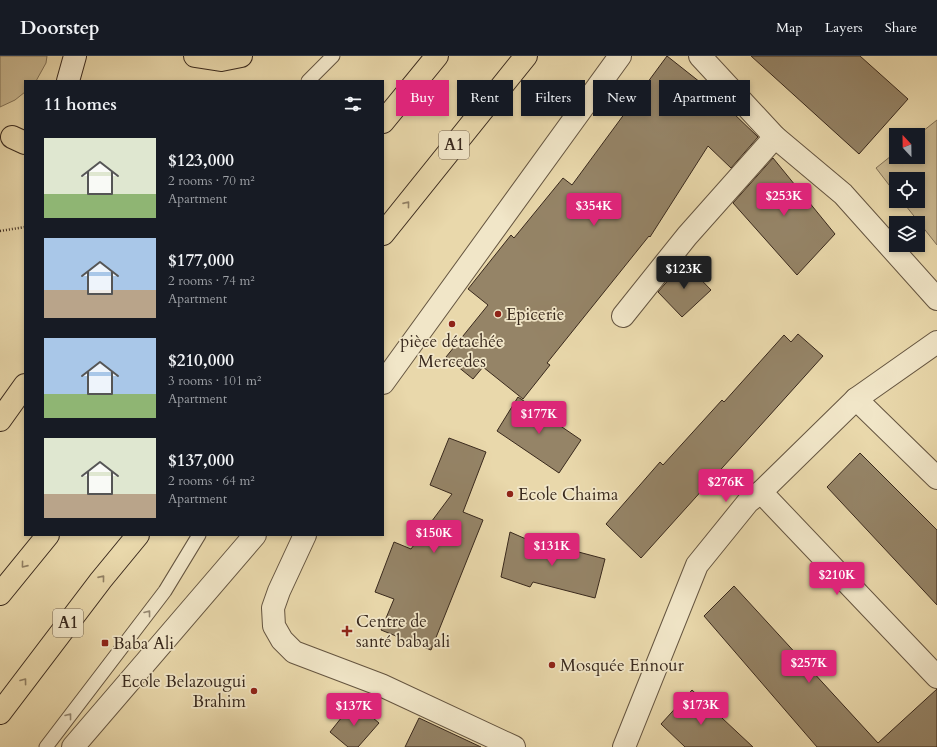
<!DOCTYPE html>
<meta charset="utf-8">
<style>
body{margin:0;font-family:Cardo,serif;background:#242831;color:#f1f3f6;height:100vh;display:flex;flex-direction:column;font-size:15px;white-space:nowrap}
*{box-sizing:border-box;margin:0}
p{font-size:13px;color:#9ea1a6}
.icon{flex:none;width:22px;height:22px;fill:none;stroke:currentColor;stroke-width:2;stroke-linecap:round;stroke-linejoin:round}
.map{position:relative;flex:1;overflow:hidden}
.side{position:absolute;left:24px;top:24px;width:360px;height:456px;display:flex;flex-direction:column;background:#171b24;border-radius:0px;box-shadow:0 2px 6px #0003}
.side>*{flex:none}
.banner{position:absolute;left:396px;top:24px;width:380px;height:36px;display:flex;gap:8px}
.needle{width:26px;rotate:338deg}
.controls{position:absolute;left:889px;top:72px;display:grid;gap:8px}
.controls a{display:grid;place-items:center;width:36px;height:36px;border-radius:0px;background:#171b24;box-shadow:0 2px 6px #0003;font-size:20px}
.price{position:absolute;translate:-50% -34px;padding:0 9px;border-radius:4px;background:#db2777;color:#fff;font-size:13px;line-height:26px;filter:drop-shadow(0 1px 2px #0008)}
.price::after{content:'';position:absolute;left:50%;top:24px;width:12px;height:9px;margin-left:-6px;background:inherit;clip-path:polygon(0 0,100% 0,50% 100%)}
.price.on{background:#222;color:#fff}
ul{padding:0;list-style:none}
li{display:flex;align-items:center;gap:12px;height:100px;padding:0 20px}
li span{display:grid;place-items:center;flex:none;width:112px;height:80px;border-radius:0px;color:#555}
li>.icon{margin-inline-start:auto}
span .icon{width:48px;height:48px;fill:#fffc;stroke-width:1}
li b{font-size:17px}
h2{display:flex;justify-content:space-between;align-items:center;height:48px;padding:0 20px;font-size:17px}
.tag{padding:0 14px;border-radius:0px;background:#171b24;box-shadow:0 2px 6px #0003;font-size:14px;line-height:36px}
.tag.on{background:#db2777;color:#fff}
header{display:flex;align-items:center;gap:24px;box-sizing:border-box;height:56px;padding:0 20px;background:#171b24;border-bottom:1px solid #363941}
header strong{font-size:19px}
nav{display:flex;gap:22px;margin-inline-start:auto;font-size:14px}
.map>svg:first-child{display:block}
</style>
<header>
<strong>Doorstep</strong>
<nav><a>Map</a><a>Layers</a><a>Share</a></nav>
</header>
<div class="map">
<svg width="937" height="691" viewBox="0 0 937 691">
<rect width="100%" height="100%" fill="#e9d8ab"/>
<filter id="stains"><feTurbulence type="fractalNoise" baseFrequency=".005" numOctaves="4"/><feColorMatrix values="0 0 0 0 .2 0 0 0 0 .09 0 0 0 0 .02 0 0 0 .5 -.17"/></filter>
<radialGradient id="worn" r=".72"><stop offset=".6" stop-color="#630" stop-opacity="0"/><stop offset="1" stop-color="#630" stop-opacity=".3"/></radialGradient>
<g fill="#cbba93" stroke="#827258">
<path d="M0,0H47L46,7L36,25H25V36L15,44L0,51Z"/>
<path d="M937,64V189L902,145H918V123H896V138L876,112L896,96V101H918V79Z"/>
</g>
<g fill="#958467" stroke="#39291d">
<path d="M667,0L729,49L732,53L731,55L758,81L731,112L708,90L650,181L649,180L547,307L550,309L523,343L483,311L473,323L446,301L488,249L468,233L511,179L514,182L563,122L572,129Z"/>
<path d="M751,0H860L908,43L859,98Z"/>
<path d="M773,102L835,178L797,219L733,147Z"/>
<path d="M684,206L711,234L682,261L658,236Z"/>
<path d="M798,278L823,300L641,502L606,468L660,406L663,409L722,344L724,346L784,279L791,286Z"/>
<path d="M518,341L581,384L559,417L497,375Z"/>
<path d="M449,382L486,396L463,456L483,464L431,594L381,574L394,543L375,536L394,486L411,493L452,438L430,429Z"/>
<path d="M860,397L937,474V549L827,431Z"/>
<path d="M510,476L551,494L552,489L605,503L595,542L533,526L530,531L501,521Z"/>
<path d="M734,530L878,687L937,633V691H817L704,560Z"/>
<path d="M692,634L753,691H685L661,668Z"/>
<path d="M354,646L379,667L358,691H348L330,676Z"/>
<path d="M419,662L481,691H405Z"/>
</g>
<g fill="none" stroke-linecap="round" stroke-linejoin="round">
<defs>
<g id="lane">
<path d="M308,25L333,0"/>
<path d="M46,691L165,535L199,479"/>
</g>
<g id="street">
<path d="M700,0L775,81L843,138L937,243"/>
<path d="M623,260L687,180L775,81"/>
<path d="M383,327L620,0"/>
<path d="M856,343L937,422"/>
<path d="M761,436L937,621"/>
<path d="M305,479L279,535L273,552L274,570L282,584L294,596L381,629L514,691"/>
<path d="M73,691L255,479"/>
<path d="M624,691L697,509L748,446L761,436L856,343L937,286"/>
</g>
<path id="secondary" d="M68,25L75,0"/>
<g id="highway">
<path d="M195,0L221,4L241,0"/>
<path d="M383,66L437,0"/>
<path d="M12,81L25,87"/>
<path d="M383,178L526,0"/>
<path d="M0,364L25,329"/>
<path d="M0,538L48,479"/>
<path d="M0,657L101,524L138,479"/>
</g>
</defs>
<use href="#lane" stroke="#655540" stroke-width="15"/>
<use href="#street" stroke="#655540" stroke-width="24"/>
<use href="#secondary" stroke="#39291d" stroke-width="24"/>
<use href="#highway" stroke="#39291d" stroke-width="24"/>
<path stroke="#39291d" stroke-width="2.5" stroke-dasharray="1 2" stroke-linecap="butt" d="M0,175L25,171"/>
<use href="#lane" stroke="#f1e6c8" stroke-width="13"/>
<use href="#street" stroke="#f1e6c8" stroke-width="22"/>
<use href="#secondary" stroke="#f1e6c8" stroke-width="22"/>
<use href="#highway" stroke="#e9d8ab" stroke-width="22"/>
</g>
<defs><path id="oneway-chevron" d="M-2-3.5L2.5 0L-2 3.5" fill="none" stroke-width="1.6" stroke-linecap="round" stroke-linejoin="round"/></defs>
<g stroke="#918064">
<use href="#oneway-chevron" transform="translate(407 148) rotate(-51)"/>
<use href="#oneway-chevron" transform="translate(24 509) rotate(129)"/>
<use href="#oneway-chevron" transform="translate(102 522) rotate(-51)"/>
<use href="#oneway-chevron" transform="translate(24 625) rotate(-53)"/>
</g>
<g stroke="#958872">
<use href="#oneway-chevron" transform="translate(148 557) rotate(-52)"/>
<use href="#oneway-chevron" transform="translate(69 660) rotate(-52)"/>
</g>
<g fill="#8f2418" stroke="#f1e6c8" stroke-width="1.5">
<circle cx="498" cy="258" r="4"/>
<circle cx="452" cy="268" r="4"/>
<circle cx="510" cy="438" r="4"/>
<path d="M345 569h4v4h4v4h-4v4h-4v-4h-4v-4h4z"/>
<rect x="101" y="583" width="8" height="8" rx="2"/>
<circle cx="552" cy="609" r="4"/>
<circle cx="254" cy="635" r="4"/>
</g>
<g text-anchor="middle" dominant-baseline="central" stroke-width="3.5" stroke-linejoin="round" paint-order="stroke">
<g fill="#f1e6c8" stroke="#706250" stroke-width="1">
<rect x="439" y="75" width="30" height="28" rx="3"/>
<rect x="53" y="553" width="30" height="28" rx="3"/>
</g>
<g font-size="16" font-weight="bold" fill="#39291d">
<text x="454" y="89">A1</text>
<text x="68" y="567">A1</text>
</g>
<g font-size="17" fill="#39291d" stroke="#f1e6c8" text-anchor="start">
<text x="506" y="258">Epicerie</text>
<text x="452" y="285" text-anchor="middle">pièce détachée<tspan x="452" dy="20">Mercedes</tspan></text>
<text x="518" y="438">Ecole Chaima</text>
<text x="356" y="565">Centre de<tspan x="356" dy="20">santé baba ali</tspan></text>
<text x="113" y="587">Baba Ali</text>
<text x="560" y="609">Mosquée Ennour</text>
<text x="246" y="625" text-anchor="end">Ecole Belazougui<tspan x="246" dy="20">Brahim</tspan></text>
</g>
</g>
<rect width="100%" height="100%" filter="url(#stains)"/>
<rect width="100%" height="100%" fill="url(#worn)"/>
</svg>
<div class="controls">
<a><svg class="needle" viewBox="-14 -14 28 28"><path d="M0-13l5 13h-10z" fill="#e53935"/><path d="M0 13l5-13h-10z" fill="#9ea1a6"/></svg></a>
<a><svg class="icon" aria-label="locate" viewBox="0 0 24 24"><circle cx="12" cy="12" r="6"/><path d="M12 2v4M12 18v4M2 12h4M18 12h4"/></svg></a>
<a><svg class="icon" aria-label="layers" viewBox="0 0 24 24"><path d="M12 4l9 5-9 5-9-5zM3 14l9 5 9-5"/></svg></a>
</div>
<b class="price" style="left:784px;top:161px">$253K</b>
<b class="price" style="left:594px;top:171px">$354K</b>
<b class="price on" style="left:684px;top:234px">$123K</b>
<b class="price" style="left:539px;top:379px">$177K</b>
<b class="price" style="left:726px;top:447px">$276K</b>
<b class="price" style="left:434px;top:498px">$150K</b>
<b class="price" style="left:552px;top:511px">$131K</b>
<b class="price" style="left:837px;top:540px">$210K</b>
<b class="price" style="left:809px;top:628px">$257K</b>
<b class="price" style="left:701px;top:670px">$173K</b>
<b class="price" style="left:354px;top:671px">$137K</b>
<div class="banner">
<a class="tag on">Buy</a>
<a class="tag">Rent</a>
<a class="tag">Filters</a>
<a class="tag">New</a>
<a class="tag">Apartment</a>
</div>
<section class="side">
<h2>11 homes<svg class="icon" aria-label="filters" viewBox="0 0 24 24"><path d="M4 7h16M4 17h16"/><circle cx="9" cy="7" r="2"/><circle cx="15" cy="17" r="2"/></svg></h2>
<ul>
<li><span style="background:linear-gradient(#dfe7d0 70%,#8fb573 0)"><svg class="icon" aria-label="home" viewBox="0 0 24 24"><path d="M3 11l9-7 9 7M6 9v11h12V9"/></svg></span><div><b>$123,000</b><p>2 rooms · 70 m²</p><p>Apartment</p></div></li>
<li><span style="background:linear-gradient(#a9c7e8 65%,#b9a48a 0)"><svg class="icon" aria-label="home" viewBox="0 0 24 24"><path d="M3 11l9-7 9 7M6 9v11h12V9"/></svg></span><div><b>$177,000</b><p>2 rooms · 74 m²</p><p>Apartment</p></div></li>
<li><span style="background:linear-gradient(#a9c7e8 70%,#8fb573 0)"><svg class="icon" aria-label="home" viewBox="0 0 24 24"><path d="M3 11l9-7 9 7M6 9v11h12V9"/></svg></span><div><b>$210,000</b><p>3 rooms · 101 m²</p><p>Apartment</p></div></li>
<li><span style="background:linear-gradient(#dfe7d0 70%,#b9a48a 0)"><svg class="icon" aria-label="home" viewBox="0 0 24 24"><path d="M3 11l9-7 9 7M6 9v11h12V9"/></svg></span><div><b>$137,000</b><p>2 rooms · 64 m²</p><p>Apartment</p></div></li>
</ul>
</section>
</div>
